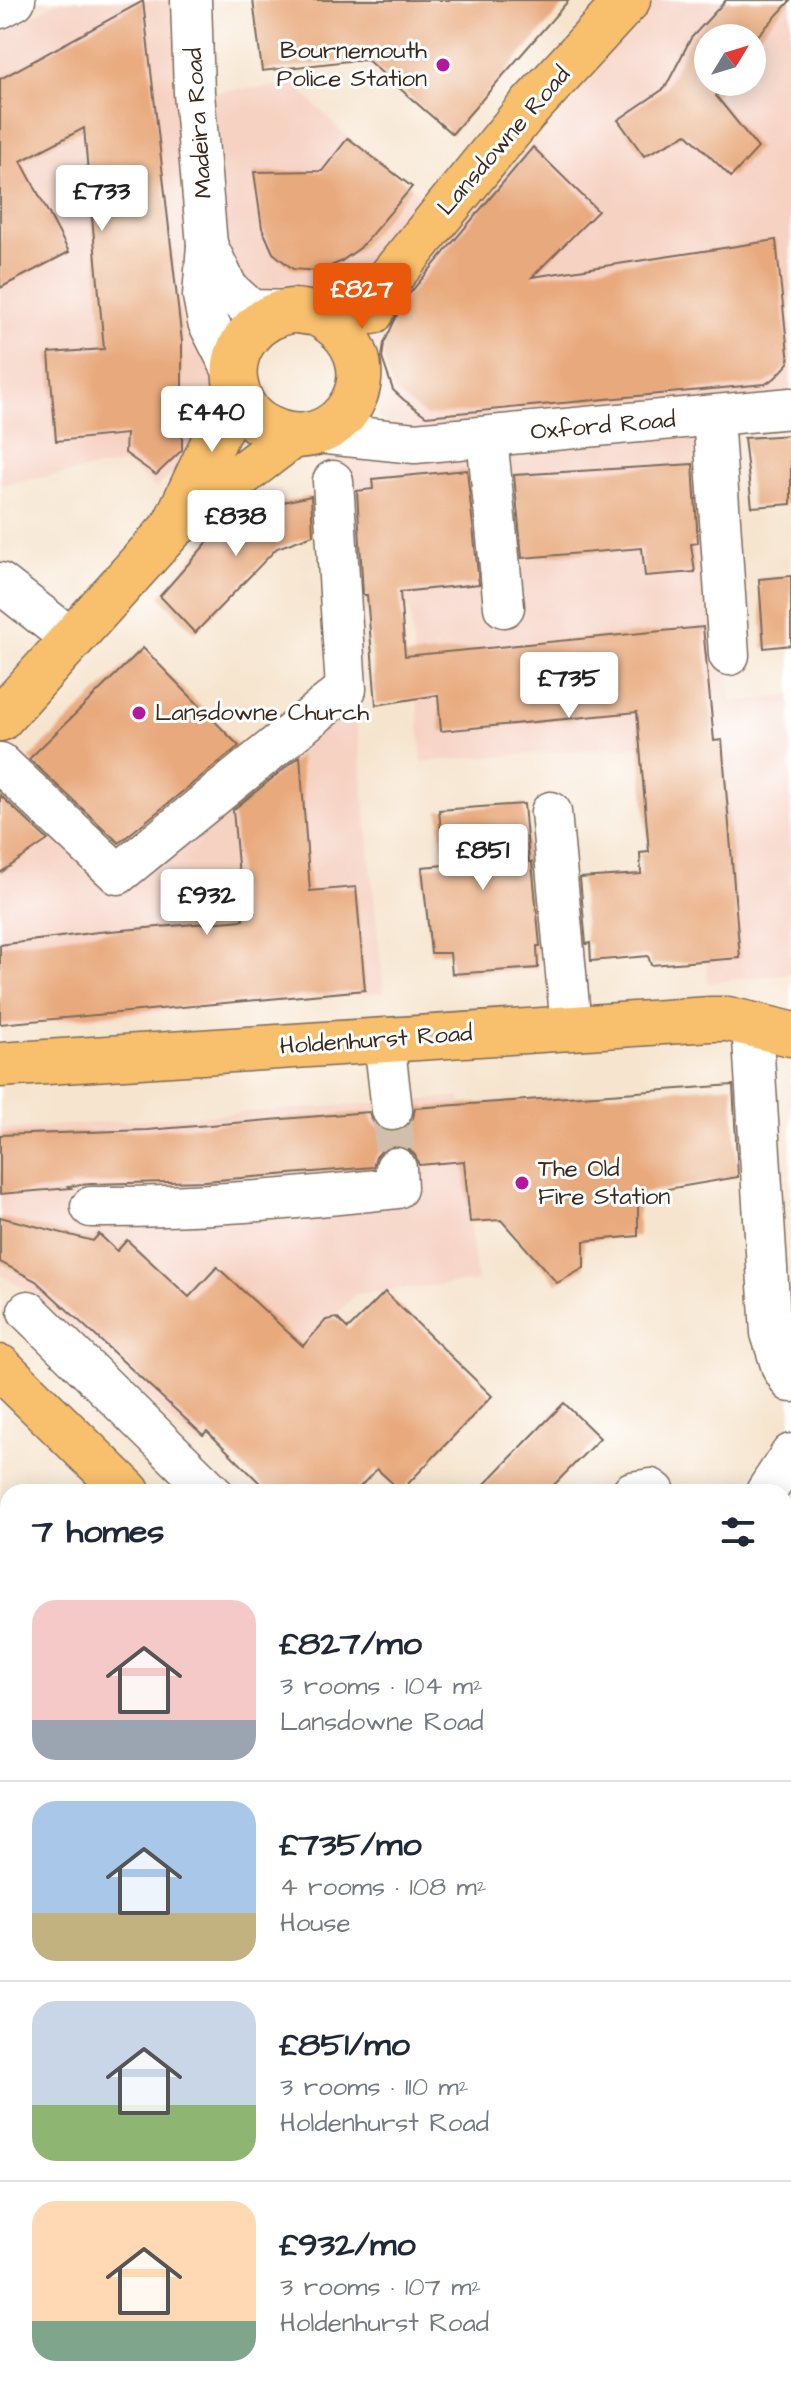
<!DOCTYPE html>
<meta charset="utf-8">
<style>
body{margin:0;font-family:"Architects Daughter",sans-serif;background:#f6f6f7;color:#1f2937;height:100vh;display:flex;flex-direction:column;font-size:30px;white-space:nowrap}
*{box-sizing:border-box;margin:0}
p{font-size:26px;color:#747a83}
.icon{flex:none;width:44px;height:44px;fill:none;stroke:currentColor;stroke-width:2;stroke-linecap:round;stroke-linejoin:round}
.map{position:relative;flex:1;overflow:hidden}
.details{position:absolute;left:0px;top:1484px;width:792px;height:914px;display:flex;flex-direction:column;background:#fff;border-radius:24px 24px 0 0;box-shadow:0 4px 20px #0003}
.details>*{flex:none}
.needle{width:52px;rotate:52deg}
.buttons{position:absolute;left:694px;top:24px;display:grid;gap:16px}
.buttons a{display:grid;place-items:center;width:72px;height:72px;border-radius:50%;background:#fff;box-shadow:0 4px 20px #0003;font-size:40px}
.price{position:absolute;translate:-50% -68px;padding:0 18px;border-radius:8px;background:#fff;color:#222;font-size:26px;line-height:52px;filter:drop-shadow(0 2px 4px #0008)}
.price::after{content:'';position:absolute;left:50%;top:48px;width:24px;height:18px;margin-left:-12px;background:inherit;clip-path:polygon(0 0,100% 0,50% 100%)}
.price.on{background:#ea580c;color:#fff}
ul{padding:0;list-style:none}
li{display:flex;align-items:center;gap:24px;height:200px;padding:0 32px}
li+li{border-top:2px solid #e0e1e3}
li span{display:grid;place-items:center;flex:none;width:224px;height:160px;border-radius:24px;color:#555}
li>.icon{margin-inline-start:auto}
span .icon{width:96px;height:96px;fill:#fffc;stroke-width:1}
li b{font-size:34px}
h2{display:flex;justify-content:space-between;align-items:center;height:96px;padding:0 32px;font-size:34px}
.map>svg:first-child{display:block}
</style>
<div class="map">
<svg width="791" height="2397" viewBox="0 0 791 2397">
<rect width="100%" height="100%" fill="#fff"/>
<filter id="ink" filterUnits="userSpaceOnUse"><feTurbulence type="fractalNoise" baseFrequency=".0125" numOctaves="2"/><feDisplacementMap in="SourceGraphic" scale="16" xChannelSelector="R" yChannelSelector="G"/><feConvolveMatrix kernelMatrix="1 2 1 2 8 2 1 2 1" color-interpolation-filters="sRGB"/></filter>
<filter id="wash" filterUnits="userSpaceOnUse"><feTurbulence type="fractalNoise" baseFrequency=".006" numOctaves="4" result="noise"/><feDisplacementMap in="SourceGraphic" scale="32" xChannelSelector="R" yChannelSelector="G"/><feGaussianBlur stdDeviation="1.8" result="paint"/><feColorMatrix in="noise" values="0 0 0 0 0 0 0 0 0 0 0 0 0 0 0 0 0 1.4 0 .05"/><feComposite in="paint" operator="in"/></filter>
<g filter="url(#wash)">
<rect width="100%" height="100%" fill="#f6e4ce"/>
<g fill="#f6d2c3" fill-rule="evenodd">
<path d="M60,0H171L217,397L199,448L156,489L126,463L0,485V34Z"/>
<path d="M628,0H791V408L714,416L731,702L791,696V973L708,983L691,742L422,762L410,609L342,614L333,481L317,433L413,442L377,417L360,371L315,313L228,289L194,93L295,85L348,138L412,187L437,219ZM708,38H752V82H708Z"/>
<path d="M354,699L384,992L0,1026V770L112,887Z"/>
<path d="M461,1097V1105L580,1205L584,1241V1268L557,1283L501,1220L470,1222L477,1281L356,1294L200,1447L39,1298L0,1274V1130Z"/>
</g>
<g id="blocks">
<g fill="#e8a97c">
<path d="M253,0H569L452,134L366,59L262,71Z"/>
<path d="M726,0H791L752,42V38H708V82H724L716,96L758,148L731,177L687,134L644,156L618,120L665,88L691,38Z"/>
<path d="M143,1L182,342V450L156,475L125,453L126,434L56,441L49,353L104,349L84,128L21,161L69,252L0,288V79Z"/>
<path d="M348,138L412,187L360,248L340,262L319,271L293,269L273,253L262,228L254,172L322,171Z"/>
<path d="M533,147L598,211L532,277L776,240L789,363L775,378L765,384L426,416L404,400L393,390L382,358L384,343L405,299Z"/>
<path d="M791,435V504L752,507L744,438Z"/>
<path d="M693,464L698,543L691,544L695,572L645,576L642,548L522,558L514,475Z"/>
<path d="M467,470L479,584L400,592L405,656L703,627L714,741L722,740L740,958L651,965L648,956L591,961L590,943L586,944L580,878L641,874L640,853L649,852L637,712L441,731L438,695L376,705L367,595H363L357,491L373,489L372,479Z"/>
<path d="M311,496L313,535L277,548L195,633L160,596L227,520L242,511Z"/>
<path d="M791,576V645L764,648L759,579Z"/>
<path d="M143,648L239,746L119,843L29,759Z"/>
<path d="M300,756L310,891L356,887L365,990L0,1024V945L98,932L243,920L233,810Z"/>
<path d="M0,795L48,840L0,873Z"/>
<path d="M524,804L529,862H532L540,946H537L538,968L452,974L450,953H431L422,867L444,865L439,810Z"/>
<path d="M733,1085L738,1177L638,1194V1236L584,1241V1268L557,1283L501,1220L470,1222L464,1161L419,1165L415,1155L407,1148L396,1145L383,1149L376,1157L373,1167L205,1181L91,1184L68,1186L71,1188L0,1194V1135L147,1130L369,1112L374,1124L384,1131L394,1133L406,1128L413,1118L415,1108Z"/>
<path d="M0,1217L93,1241L99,1234L117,1251L127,1240L189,1297L217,1267L303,1346L326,1320L337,1318L348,1329L385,1292L492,1396L401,1491L377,1469L355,1492H269L207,1431L203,1435L36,1281L0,1262Z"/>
<path d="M564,1403L600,1438L547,1492H477Z"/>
</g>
</g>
</g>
<g filter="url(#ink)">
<use href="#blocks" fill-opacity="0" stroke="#7c6b5c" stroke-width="2"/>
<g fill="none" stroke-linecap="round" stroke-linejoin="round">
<path stroke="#d1bfab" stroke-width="40" stroke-dasharray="40 20" stroke-linecap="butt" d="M392,1110L396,1168"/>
<defs>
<g id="minor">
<path d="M191,0L194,93L207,245L203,296L208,322L235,375"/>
<path d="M0,8L15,0"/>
<path d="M207,245L228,289L251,310L294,311"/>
<path d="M713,416L729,655"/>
<path d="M317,433L415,443L791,408"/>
<path d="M487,437L504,607"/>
<path d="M0,583L72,639"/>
<path d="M0,763L118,874L346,689L333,481"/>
<path d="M551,812L571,1027"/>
<path d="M752,1023L771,1333L782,1368L791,1382"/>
<path d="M384,1040L392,1110"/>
<path d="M91,1207C196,1208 293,1199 397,1188L396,1168"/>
<path d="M28,1311L212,1492"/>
<path d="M632,1492L651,1489L655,1492"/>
<path d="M766,1492L791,1454"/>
<path d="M784,1572L791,1563"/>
<path d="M784,1637L791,1646"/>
<path d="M784,1700L791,1693"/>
<path d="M784,2052L791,2058"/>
<path d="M784,2224L791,2231"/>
<path d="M0,2342L8,2332"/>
<path d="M319,2397L327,2390"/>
</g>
<g id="major">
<path d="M372,312L383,286L526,111L628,0"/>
<path d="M315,313C407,358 339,470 263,425C247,416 238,398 235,380C231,345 258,316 291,311C299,310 307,314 315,313C332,311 366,293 383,286"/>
<path d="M176,521L237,392"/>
<path d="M0,719L173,527L292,436"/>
<path d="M0,1065L711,1019H728L791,1034"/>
<path d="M0,1367L128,1492"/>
<path d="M784,2137L791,2144"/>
</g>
</defs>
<use href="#minor" stroke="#7c6b5c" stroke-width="43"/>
<use href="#major" stroke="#7c6b5c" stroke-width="47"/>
<use href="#minor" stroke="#fff" stroke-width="40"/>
<use href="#major" stroke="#f8bf6c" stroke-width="44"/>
</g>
</g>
<g fill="#b5179e" stroke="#fff" stroke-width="3">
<circle cx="443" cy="65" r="8"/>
<circle cx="139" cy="713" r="8"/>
<circle cx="522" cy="1183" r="8"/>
</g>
<g text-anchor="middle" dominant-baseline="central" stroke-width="6" stroke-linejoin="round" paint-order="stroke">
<g font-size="24" fill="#3b2a1e" stroke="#fff" text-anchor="start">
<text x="427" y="51" text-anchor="end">Bournemouth<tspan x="427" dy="28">Police Station</tspan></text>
<text x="155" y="713">Lansdowne Church</text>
<text x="538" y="1169">The Old<tspan x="538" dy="28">Fire Station</tspan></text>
</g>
<g font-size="24" fill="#3b2a1e" stroke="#fff">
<text transform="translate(199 123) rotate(-94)">Madeira Road</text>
<text transform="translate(504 141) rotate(-49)">Lansdowne Road</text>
<text transform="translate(603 426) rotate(-5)">Oxford Road</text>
<text transform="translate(376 1040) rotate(-4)">Holdenhurst Road</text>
</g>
</g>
</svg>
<div class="buttons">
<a><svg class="needle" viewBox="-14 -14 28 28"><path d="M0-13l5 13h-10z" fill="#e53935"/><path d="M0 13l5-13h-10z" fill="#747a83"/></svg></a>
</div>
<b class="price" style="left:102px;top:233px">£733</b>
<b class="price on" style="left:362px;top:331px">£827</b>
<b class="price" style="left:212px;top:454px">£440</b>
<b class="price" style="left:236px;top:558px">£838</b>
<b class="price" style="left:569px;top:720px">£735</b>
<b class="price" style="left:483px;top:892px">£851</b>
<b class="price" style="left:207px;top:937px">£932</b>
<section class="details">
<h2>7 homes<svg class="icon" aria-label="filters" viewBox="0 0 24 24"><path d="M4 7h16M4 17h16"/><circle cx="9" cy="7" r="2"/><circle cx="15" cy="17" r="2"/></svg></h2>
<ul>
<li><span style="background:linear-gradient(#f6c9c9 75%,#9aa5b1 0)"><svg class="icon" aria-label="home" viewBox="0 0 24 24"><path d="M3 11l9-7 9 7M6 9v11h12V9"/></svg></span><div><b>£827/mo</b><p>3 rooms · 104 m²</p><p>Lansdowne Road</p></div></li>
<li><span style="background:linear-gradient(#a9c7e8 70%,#c2b280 0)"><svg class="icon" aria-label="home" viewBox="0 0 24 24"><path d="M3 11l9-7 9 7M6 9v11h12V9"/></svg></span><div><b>£735/mo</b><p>4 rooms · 108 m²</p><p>House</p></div></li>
<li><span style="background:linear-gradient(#c9d6e8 65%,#8fb573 0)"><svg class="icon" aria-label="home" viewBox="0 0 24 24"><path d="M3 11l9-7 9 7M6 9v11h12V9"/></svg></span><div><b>£851/mo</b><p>3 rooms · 110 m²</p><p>Holdenhurst Road</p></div></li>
<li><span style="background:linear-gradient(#ffd9b3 75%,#7fa58c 0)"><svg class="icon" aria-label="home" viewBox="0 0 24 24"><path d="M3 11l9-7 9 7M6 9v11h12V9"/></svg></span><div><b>£932/mo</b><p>3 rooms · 107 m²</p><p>Holdenhurst Road</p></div></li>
</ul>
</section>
</div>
